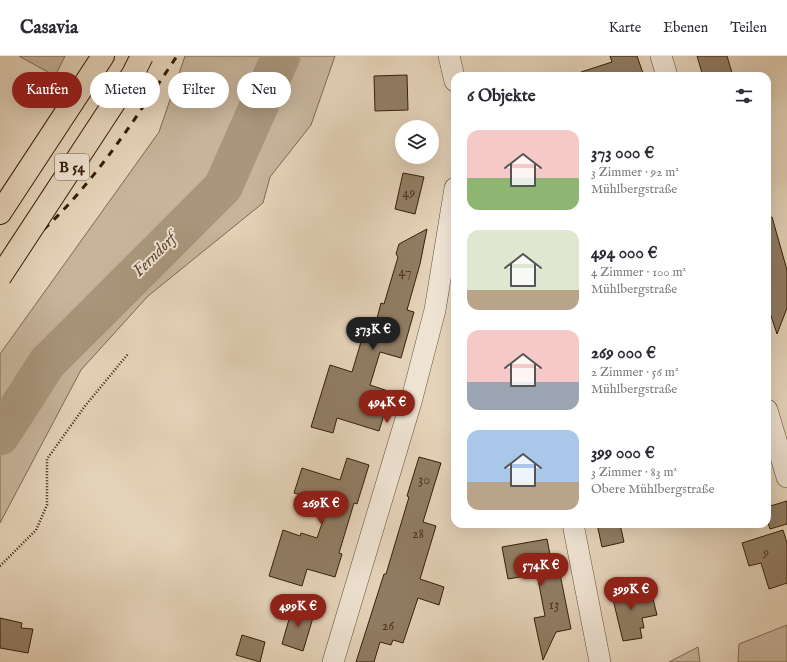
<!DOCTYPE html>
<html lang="de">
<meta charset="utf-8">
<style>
body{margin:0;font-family:"IM FELL English",serif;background:#f7f7f7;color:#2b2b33;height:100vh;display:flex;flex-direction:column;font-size:15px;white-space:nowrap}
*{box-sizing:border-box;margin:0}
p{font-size:13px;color:#7c7c81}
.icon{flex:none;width:22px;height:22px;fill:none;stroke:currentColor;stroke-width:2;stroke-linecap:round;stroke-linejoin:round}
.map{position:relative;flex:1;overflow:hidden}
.side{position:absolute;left:451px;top:16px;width:320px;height:456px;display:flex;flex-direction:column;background:#fff;border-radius:12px;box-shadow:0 4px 16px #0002}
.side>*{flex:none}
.top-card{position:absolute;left:12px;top:16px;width:379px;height:36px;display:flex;gap:8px}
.buttons{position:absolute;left:395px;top:64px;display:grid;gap:8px}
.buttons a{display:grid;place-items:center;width:44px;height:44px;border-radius:50%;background:#fff;box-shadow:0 4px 16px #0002;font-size:20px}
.price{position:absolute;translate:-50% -34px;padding:0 9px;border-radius:14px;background:#8f2418;color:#fff;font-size:13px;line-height:26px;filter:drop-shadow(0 1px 2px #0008)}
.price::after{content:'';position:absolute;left:50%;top:24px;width:12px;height:9px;margin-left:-6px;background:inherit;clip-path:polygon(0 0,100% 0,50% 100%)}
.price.on{background:#222;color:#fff}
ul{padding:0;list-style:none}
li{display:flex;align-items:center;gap:12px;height:100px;padding:0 16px}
li span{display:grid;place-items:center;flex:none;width:112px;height:80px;border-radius:12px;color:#555}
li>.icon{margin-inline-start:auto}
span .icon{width:48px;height:48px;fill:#fffc;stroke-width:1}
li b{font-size:17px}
h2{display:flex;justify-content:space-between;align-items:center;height:48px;padding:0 16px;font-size:17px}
.pill{padding:0 14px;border-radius:18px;background:#fff;box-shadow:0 4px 16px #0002;font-size:14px;line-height:36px}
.pill.on{background:#8f2418;color:#fff}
header{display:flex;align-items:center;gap:24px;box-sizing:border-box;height:56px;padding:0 20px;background:#fff;border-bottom:1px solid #e1e1e2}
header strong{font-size:19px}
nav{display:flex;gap:22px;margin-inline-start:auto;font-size:14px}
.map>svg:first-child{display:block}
</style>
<header>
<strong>Casavia</strong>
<nav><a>Karte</a><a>Ebenen</a><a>Teilen</a></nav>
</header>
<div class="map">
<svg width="787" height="606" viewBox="0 0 787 606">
<rect width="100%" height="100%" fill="#e5d3b9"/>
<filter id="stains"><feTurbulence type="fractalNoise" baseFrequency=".005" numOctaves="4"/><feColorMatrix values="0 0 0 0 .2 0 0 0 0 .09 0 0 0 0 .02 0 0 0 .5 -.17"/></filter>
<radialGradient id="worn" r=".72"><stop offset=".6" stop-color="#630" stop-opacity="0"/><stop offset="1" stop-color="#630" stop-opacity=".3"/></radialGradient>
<g fill="#c7b49b" stroke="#7e6a51">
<path d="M19,0H65L55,20Z"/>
<path d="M185,0H335L311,69L270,121L263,147L148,240L81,314L0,467V298L159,76Z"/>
<path d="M787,569V606H738L739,588Z"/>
<path d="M698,591L700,606H669Z"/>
</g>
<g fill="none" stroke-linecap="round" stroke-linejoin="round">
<path stroke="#a9967c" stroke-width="39" d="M0,380L47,307L223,131L281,0"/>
</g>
<g fill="#917d64" stroke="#351f07">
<path d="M610,0H637L644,20H581V16L612,6Z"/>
<path d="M697,0H727L733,20H703Z"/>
<path d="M407,19L408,54L375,55L374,20Z"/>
<path d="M403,117L424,121L415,158L395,153Z"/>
<path d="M772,161L787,214V252L777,278L767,248V162Z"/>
<path d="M427,173L420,208L407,254L414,256L401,302L380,296L370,329L391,336L379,375L337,362L333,377L311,371L330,309L352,316L367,266L375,270L381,247L384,248L398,201L396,198L399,188Z"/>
<path d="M419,401L441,407L423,466L436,470L420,523L444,531L439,549L418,542L403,587L393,584L391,589L380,586L374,606H356L384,518H386L409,441L407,440Z"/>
<path d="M347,402L369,409L357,448L354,447L339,497L342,498L335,521L307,513L302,530L269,520L283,474L300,480L301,477L317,482L329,447L294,437L302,412L340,424Z"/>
<path d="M787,445V468L770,473L767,464V451Z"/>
<path d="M597,468H620L624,486L602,491Z"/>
<path d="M783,474L787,487V527L769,533L761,507L749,510L742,487Z"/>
<path d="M547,483L553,514L559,513L571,573L556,576L543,604L534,562L545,560L537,518L508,523L502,491Z"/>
<path d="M633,526L637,546L653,543L657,559L642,562L644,572H640L642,582L623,585L610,531Z"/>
<path d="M293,549L315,555L303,595L282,588Z"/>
<path d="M0,562L22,567L21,572L33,573L28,597L0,592Z"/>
<path d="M242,579L265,586L260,606L236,599Z"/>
</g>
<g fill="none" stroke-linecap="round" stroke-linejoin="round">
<defs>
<g id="street">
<path d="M449,0L455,25"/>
<path d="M661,0L667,20"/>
<path d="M767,354L787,421"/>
<path d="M573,468L600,606"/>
<path d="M333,606L411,346L435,254L455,132"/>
</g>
<path id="highway" d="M0,157L103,0"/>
</defs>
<use href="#street" stroke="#614c34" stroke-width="22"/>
<use href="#highway" stroke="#351f07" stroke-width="24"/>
<path stroke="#351f07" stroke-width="2.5" stroke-dasharray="1 2" stroke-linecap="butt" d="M0,510L36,474L47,449V403L85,350L128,298"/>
<use href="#street" stroke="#eee2d2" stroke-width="21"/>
<use href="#highway" stroke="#e5d3b9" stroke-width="22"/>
<path stroke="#351f07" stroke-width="3" stroke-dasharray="7 7" stroke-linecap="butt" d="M0,208C75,159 128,73 177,0"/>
<defs>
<path id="highway-bridge" d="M0,221L133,18L142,0"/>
</defs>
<use href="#highway-bridge" stroke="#351f07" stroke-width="24" stroke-linecap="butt"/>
<use href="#highway-bridge" stroke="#e5d3b9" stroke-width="22"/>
</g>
<g text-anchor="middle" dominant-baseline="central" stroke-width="4" stroke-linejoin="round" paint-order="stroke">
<g font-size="14" fill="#4c361e">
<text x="409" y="137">49</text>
<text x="405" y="216">47</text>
<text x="424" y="424">30</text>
<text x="418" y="478">28</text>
<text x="766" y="497">9</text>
<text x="554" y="549">13</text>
<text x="388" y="570">26</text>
</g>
<rect fill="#eee2d2" stroke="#6c5a44" stroke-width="1" x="55" y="98" width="34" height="26" rx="3"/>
<g font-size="15" font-weight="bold" fill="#351f07">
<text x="72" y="111">B 54</text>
</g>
<g font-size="17" font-style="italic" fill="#5e4930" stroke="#eee2d2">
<text transform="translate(155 199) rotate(-45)">Ferndorf</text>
</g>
</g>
<rect width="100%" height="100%" filter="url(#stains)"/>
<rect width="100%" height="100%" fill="url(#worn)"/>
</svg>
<div class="buttons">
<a><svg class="icon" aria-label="layers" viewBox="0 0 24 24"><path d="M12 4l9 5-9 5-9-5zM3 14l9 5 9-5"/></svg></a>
</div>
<b class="price on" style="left:373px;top:295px">373K €</b>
<b class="price" style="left:387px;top:368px">494K €</b>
<b class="price" style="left:321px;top:469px">269K €</b>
<b class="price" style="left:541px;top:531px">574K €</b>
<b class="price" style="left:631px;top:555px">399K €</b>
<b class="price" style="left:298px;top:572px">499K €</b>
<div class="top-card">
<a class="pill on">Kaufen</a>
<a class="pill">Mieten</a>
<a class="pill">Filter</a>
<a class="pill">Neu</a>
</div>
<section class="side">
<h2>6 Objekte<svg class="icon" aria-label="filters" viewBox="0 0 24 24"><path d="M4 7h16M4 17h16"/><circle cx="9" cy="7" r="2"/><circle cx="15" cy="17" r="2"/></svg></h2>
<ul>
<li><span style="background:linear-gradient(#f6c9c9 60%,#8fb573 0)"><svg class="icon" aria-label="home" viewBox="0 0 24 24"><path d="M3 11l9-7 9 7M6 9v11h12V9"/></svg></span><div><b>373 000 €</b><p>3 Zimmer · 92 m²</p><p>Mühlbergstraße</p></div></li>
<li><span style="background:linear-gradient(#dfe7d0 75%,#b9a48a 0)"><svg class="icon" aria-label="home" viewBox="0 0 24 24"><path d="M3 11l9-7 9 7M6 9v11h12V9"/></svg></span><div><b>494 000 €</b><p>4 Zimmer · 100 m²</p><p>Mühlbergstraße</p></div></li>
<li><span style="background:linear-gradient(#f6c9c9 65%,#9aa5b1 0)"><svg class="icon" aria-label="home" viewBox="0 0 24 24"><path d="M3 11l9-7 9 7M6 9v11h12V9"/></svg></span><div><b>269 000 €</b><p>2 Zimmer · 56 m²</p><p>Mühlbergstraße</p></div></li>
<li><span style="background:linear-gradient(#a9c7e8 65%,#b9a48a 0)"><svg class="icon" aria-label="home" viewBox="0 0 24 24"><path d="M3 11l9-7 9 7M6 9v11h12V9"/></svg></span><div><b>399 000 €</b><p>3 Zimmer · 83 m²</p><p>Obere Mühlbergstraße</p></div></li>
</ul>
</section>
</div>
